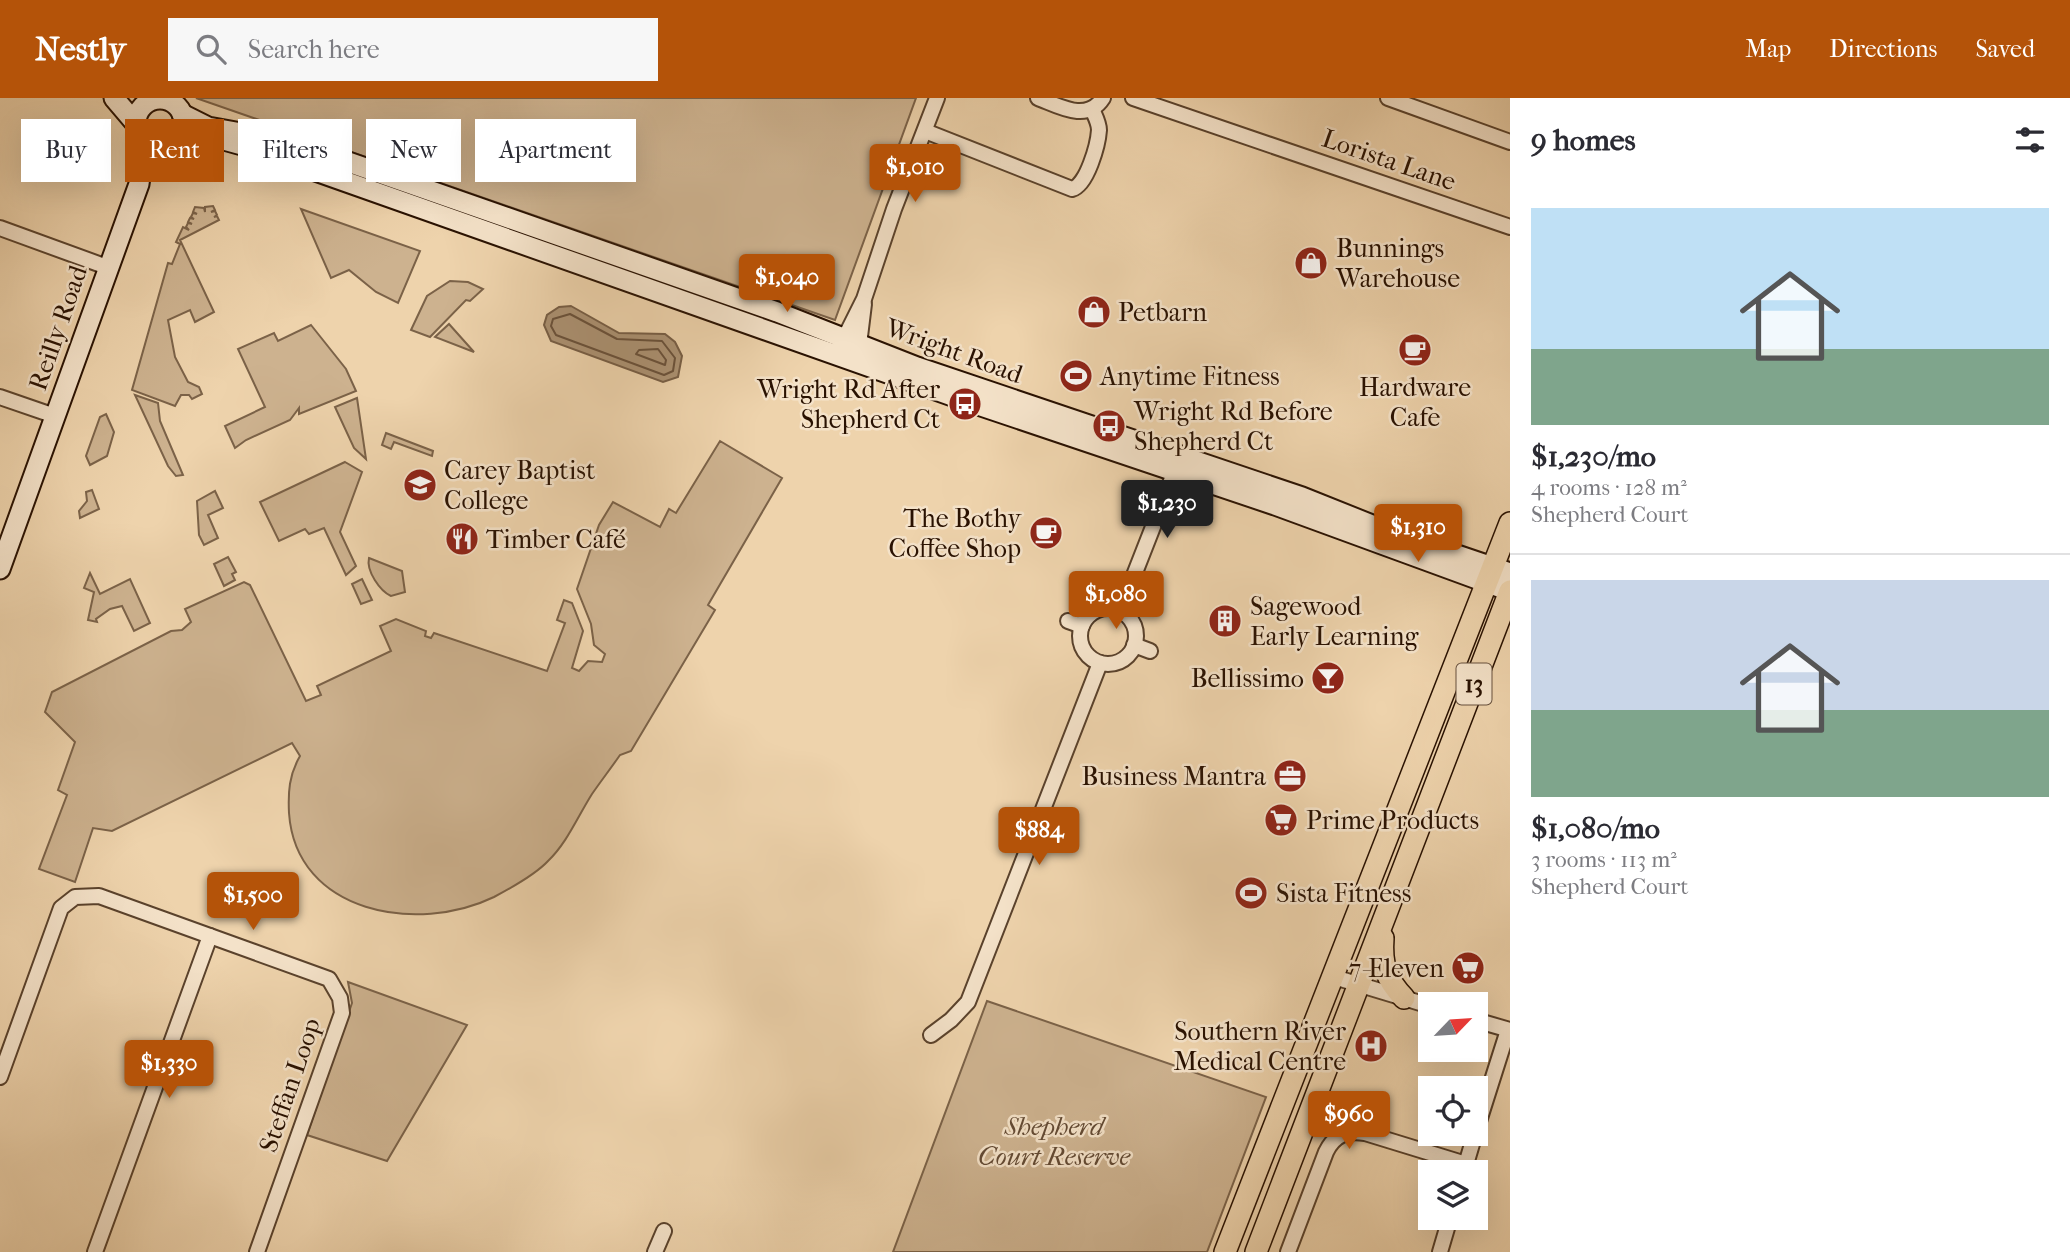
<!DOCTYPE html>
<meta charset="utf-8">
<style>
body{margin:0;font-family:"IM FELL French Canon",serif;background:#f7f7f7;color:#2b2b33;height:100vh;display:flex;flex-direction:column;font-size:26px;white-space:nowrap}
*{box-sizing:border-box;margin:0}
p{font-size:23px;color:#7c7c81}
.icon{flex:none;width:38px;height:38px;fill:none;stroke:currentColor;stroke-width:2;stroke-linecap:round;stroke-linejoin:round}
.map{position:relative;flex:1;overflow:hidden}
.sheet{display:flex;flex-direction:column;background:#fff;width:560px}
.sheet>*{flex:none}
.guide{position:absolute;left:21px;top:21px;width:665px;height:63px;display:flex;gap:14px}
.needle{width:46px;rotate:65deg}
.tools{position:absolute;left:1418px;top:894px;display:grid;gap:14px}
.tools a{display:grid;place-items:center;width:70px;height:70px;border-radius:0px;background:#fff;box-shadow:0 7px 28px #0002;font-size:35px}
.price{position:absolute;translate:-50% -60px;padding:0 16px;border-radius:7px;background:#b45309;color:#fff;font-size:23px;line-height:46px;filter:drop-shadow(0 2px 4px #0008)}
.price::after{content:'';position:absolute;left:50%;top:42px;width:21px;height:16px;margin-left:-10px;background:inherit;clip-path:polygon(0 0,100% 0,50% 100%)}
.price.on{background:#222;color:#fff}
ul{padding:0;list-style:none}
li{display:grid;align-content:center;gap:14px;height:371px;padding:0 21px}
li+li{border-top:2px solid #e1e1e2}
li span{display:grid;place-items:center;height:217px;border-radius:0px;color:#555}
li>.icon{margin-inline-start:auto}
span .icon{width:126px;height:126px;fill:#fffc;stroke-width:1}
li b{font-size:30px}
h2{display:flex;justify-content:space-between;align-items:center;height:84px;padding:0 21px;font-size:30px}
.pill{padding:0 24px;border-radius:0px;background:#fff;box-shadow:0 7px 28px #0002;font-size:24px;line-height:63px}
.pill.on{background:#b45309;color:#fff}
header{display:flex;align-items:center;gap:42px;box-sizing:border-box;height:98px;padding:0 35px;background:#b45309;color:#fff}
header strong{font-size:33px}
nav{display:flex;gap:38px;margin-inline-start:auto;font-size:24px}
.search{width:490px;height:63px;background:#f7f7f7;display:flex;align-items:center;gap:18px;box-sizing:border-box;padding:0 24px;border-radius:0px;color:#7c7c81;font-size:26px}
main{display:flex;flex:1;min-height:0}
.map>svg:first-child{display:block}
</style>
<header>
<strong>Nestly</strong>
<div class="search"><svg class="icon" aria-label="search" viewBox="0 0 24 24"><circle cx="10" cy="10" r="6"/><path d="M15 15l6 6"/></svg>Search here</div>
<nav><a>Map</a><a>Directions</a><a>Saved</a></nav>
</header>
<main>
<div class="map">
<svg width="1510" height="1154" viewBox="0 0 1510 1154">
<rect width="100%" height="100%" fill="#eed3ac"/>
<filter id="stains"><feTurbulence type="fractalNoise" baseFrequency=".00286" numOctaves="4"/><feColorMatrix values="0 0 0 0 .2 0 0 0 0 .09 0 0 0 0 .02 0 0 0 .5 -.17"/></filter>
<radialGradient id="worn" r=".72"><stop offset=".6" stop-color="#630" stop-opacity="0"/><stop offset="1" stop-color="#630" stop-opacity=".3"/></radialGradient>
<g fill="#cdb28f" stroke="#7b6248" stroke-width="2">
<path d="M196,0H916L835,222Z"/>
<path d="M213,108L215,112L211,114L215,113L217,117L214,119L217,118L219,122L180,142L214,214L195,224L190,212L168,222L175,259L188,284L199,289L202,296L192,301L189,297H181L175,308L132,292L168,165L172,166L180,146L176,144L183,129L189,132L186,129L188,125L192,126L188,124L190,120L194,121L191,119L193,115L197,116L193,114L195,109L204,110L205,114V109Z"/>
<path d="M301,111L420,153L398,205L376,194L349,172L331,180Z"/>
<path d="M450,183L468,184L483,191L470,203L466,202L430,239L411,232L427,198Z"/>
<path d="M449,226L474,254L435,239Z"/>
<path d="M311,227L346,271L356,293L299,316V310L290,322L246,342L235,350L225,328L265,309L238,251L274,235L278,243Z"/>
<path d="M135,297L158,305L160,323L183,377L176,378L168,368Z"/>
<path d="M357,300L366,361L354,350L335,309Z"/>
<path d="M106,316L114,334L107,358L90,367L86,358L100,319Z"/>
<path d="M386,335L433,353L432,358L394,344L391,351L382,347Z"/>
<path d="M720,343L782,380L708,507L715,512L631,653L620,657C611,670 601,683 592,696C578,718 567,745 548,763C535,777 511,790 494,799C418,836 296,816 289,715C288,694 289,677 300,658L292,645L112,733L93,730L75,784L39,771L67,697L58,692L75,644L45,614L52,594L171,533L182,532L191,524L185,511L244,484L250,487L306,603L321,597L317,588L391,553L380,528L396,521L426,533L425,538L431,540L434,535L547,573L565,525L557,522L564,502L572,505L583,533L572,570L579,573L588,563L602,564L605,556L594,547L591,526L577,491L599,427L613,404L660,429L669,411L676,415Z"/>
<path d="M345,364L362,374L340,434L356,468L346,477L324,430L309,436L305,431L279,443L260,404Z"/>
<path d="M92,392L99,411L80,420L79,413L87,403L86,394Z"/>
<path d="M215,393L223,410L208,417L218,440L204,447L199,437L197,403Z"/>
<path d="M228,459L236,474L232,476L235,482L224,488L214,466Z"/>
<path d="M369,460L402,473L405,494L391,498C380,493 366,473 369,460Z"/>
<path d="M90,475L100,496L130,481L150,525L134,533L122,508L110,511L96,521L97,524L88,522L94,494L84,490Z"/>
<path d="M362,481L372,502L361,506L352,486Z"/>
<path d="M348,884L467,927L387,1063L307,1037L352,905Z"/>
<path d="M987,903L1266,999L1207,1154H893Z"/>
</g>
<path fill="#ab9172" stroke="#775e45" stroke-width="2" d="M571,208L619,235L665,236L675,244L682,258L678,279L663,284L551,243L544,227L547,217L559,209Z"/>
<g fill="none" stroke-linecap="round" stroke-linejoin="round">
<g stroke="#6a513a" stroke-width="2">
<path d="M570,216L617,241L662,243L675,260L673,273L664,277L556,237L551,228L553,221Z"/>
<path d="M658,251L666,262L665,267L636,256L639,252Z"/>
</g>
<defs>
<g id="street">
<path d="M1038,0C1059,8 1087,25 1103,0"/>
<path d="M1133,0L1510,129"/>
<path d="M1388,0L1510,44"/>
<path d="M925,33L1072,91C1087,87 1098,47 1099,32C1099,25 1095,18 1092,11"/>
<path d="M0,130L107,169"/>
<path d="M840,249L864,201L894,111L937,0"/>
<path d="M858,255L864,206"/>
<path d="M0,299L55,318"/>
<circle cx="1108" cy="538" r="28"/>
<path d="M1120,513L1178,365"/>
<path d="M1068,523L1082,528"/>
<path d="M1134,547L1150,553"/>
<path d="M1334,879L1430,908"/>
<path d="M1475,922L1510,932"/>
<path d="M931,937L951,922L968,904L1100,565"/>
<path d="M0,979L61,810L75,799L99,798L329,881L340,900L342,915L257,1154"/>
<path d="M1475,1036L1508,932"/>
<path d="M1464,1073L1475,1036"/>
<path d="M95,1154L210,838"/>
<path d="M655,1154L664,1133"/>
<path d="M1288,1154L1326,1054C1334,1037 1347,1032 1365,1035L1466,1066"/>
<path d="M1440,1154L1450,1120"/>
</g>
<g id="secondary">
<path d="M114,0L137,27"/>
<circle cx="160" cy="25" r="24"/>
<path d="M182,16L208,29L291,44L777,214L917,269L1302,399L1392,435L1510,475"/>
<path d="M177,43L213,39L242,47L975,306L1275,407L1510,493"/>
<path d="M0,471L139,86L145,44"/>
</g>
<g id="primary">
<path d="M1383,840C1381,866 1386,881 1404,900"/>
<path d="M1225,1154L1510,425"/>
<path d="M1256,1154L1510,493"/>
</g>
</defs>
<use href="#street" stroke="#5a422c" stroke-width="18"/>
<use href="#secondary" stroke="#291101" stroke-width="23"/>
<use href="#primary" stroke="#291101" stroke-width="24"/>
<use href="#street" stroke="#f4e2c9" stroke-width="14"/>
<use href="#secondary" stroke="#f4e2c9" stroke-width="19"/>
<use href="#primary" stroke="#eed3ac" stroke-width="21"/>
</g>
<defs>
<symbol id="shop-disc" viewBox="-11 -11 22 22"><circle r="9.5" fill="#8f2418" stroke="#f4e2c9"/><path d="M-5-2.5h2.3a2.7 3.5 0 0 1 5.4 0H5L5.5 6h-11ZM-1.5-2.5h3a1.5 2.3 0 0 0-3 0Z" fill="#fff"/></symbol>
<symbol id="cafe-disc" viewBox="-11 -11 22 22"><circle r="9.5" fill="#8f2418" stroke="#f4e2c9"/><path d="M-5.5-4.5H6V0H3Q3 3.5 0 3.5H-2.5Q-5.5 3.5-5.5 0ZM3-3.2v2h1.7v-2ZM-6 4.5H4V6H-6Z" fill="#fff"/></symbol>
<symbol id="stadium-disc" viewBox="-11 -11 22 22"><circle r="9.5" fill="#8f2418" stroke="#f4e2c9"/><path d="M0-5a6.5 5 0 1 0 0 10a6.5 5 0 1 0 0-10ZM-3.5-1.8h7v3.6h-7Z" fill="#fff"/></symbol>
<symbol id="bus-disc" viewBox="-11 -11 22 22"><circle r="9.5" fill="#8f2418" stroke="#f4e2c9"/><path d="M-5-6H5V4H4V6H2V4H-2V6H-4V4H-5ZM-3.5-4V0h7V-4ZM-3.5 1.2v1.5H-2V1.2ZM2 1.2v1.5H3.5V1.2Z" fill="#fff"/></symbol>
<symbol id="school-disc" viewBox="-11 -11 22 22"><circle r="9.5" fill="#8f2418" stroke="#f4e2c9"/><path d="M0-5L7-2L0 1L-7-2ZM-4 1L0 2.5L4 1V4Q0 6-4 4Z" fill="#fff"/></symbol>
<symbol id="restaurant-disc" viewBox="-11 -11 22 22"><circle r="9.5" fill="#8f2418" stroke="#f4e2c9"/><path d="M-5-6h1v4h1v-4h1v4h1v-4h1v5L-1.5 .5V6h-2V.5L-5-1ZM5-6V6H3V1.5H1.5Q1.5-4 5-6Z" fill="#fff"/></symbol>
<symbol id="building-disc" viewBox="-11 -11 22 22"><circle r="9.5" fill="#8f2418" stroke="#f4e2c9"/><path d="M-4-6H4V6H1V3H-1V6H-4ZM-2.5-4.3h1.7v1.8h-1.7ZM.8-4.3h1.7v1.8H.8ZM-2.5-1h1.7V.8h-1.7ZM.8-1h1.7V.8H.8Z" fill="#fff"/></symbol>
<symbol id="bar-disc" viewBox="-11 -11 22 22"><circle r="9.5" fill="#8f2418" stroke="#f4e2c9"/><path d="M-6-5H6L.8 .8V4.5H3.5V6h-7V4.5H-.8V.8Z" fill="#fff"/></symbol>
<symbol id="office-disc" viewBox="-11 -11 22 22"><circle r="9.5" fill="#8f2418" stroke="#f4e2c9"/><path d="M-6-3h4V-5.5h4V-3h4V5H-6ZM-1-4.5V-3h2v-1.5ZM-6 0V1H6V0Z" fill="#fff"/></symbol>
<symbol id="supermarket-disc" viewBox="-11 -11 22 22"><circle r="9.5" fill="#8f2418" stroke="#f4e2c9"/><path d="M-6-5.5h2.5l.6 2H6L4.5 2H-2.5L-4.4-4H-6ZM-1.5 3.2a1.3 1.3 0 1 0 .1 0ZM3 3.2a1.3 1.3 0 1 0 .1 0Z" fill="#fff"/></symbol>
<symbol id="hospital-disc" viewBox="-11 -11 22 22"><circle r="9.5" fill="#8f2418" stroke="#f4e2c9"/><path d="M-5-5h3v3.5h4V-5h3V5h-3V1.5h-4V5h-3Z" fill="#fff"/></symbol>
</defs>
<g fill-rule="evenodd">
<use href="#shop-disc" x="1292" y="146" width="38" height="38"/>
<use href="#shop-disc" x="1075" y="195" width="38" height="38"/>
<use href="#cafe-disc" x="1396" y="233" width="38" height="38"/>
<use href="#stadium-disc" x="1057" y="259" width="38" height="38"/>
<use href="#bus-disc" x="946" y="287" width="38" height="38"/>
<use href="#bus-disc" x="1090" y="309" width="38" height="38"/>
<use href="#school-disc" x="401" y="368" width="38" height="38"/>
<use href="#cafe-disc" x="1027" y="416" width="38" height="38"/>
<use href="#restaurant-disc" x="443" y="422" width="38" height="38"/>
<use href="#building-disc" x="1206" y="504" width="38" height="38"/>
<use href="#bar-disc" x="1309" y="561" width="38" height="38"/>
<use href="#office-disc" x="1271" y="659" width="38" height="38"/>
<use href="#supermarket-disc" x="1262" y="703" width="38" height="38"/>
<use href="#stadium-disc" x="1232" y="776" width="38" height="38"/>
<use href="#supermarket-disc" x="1449" y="851" width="38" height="38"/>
<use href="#hospital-disc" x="1352" y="929" width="38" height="38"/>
</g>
<g text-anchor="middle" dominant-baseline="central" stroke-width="5" stroke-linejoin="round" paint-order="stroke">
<rect fill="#f4e2c9" stroke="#66503d" stroke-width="2" x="1456.5" y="565.5" width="35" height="41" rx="5"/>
<g font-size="24" font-weight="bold" fill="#291101">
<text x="1474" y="586">13</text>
</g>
<g font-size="26" fill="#291101" stroke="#f4e2c9">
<text transform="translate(1389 62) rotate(19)">Lorista Lane</text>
<text transform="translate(58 230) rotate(-71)">Reilly Road</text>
<text transform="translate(954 253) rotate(20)">Wright Road</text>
<text transform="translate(290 987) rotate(-71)">Steffan Loop</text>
</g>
<g font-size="26" fill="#291101" stroke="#f4e2c9" text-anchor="start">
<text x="1336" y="150">Bunnings<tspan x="1336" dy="30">Warehouse</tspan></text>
<text x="1118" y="214">Petbarn</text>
<text x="1100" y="278">Anytime Fitness</text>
<text x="1415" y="289" text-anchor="middle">Hardware<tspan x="1415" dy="30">Cafe</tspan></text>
<text x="940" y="291" text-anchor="end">Wright Rd After<tspan x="940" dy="30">Shepherd Ct</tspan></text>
<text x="1134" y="313">Wright Rd Before<tspan x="1134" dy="30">Shepherd Ct</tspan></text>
<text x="444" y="372">Carey Baptist<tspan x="444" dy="30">College</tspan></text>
<text x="1021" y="420" text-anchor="end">The Bothy<tspan x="1021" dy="30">Coffee Shop</tspan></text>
<text x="486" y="441">Timber Café</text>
<text x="1250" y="508">Sagewood<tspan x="1250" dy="30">Early Learning</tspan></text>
<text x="1304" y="580" text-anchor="end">Bellissimo</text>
<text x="1266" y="678" text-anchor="end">Business Mantra</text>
<text x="1306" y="722">Prime Products</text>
<text x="1276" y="795">Sista Fitness</text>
<text x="1444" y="870" text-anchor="end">7-Eleven</text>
<text x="1346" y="933" text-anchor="end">Southern River<tspan x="1346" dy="30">Medical Centre</tspan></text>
</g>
<g font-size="26" font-style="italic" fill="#624933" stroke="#f4e2c9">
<text x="1054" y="1028">Shepherd<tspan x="1054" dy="30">Court Reserve</tspan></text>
</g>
</g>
<rect width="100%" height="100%" filter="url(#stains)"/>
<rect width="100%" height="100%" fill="url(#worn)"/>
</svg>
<div class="tools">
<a><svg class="needle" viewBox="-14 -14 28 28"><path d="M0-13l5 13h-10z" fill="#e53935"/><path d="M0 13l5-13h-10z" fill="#7c7c81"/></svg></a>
<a><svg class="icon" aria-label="locate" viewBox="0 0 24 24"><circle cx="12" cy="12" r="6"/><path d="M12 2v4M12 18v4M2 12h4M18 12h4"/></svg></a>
<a><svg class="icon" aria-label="layers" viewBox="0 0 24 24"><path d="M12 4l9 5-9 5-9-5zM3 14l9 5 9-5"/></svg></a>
</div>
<b class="price" style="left:915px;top:106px">$1,010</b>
<b class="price" style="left:787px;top:216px">$1,040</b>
<b class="price on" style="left:1167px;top:442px">$1,230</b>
<b class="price" style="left:1418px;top:466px">$1,310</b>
<b class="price" style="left:1116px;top:533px">$1,080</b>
<b class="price" style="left:1039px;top:769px">$884</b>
<b class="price" style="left:253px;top:834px">$1,500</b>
<b class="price" style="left:169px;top:1002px">$1,330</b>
<b class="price" style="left:1349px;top:1053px">$960</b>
<div class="guide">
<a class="pill">Buy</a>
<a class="pill on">Rent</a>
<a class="pill">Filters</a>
<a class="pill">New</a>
<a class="pill">Apartment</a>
</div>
</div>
<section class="sheet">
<h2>9 homes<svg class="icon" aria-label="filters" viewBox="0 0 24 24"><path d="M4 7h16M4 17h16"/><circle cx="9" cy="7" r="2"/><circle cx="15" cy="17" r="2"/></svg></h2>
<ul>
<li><span style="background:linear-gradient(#bfe0f5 65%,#7fa58c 0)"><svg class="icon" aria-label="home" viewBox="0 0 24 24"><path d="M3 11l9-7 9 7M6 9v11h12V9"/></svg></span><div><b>$1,230/mo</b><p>4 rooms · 128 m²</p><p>Shepherd Court</p></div></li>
<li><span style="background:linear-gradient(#c9d6e8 60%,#7fa58c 0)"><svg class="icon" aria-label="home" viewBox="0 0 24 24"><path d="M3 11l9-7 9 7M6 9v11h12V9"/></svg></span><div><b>$1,080/mo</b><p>3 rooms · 113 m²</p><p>Shepherd Court</p></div></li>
</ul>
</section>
</main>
